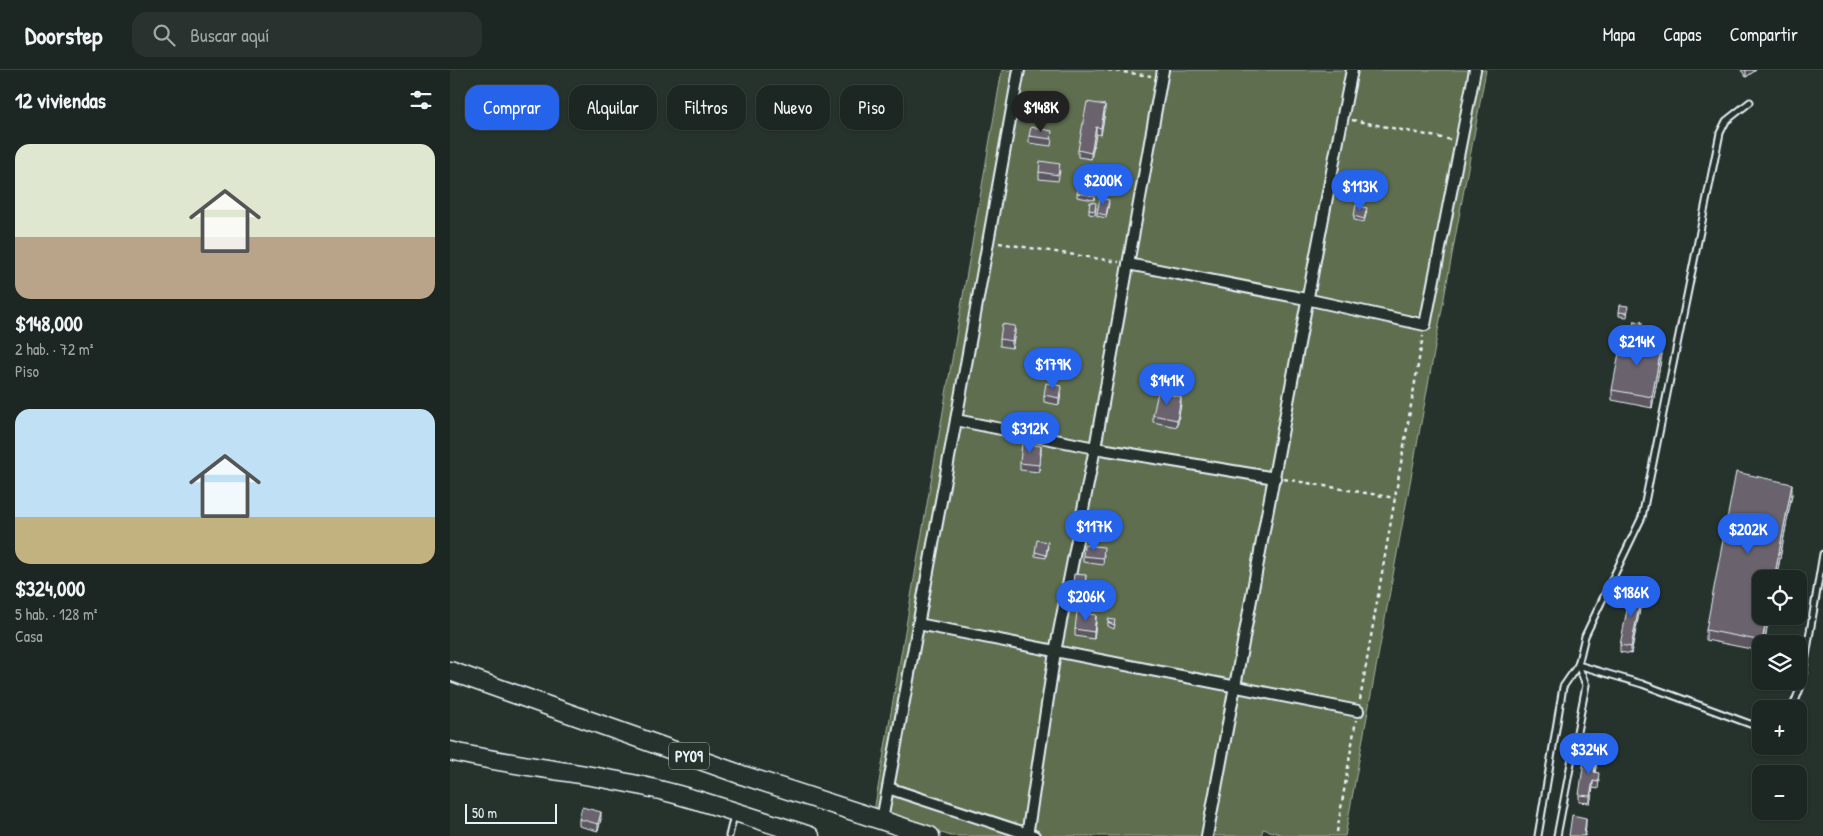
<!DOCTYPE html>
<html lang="es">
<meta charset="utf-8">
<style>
body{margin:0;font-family:"Patrick Hand",sans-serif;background:#29322f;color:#f1f3f6;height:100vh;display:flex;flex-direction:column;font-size:19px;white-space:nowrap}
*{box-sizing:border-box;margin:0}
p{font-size:16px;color:#a0a5a5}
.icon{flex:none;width:28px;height:28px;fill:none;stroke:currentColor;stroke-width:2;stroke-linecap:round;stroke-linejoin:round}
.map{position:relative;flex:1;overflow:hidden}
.panel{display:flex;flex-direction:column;background:#1c2622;width:450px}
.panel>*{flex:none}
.hud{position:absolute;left:15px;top:15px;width:475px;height:45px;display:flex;gap:10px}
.controls{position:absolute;left:1302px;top:500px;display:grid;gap:10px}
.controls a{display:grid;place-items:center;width:55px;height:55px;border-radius:10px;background:#1c2622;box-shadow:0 1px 4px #0004,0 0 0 1px #3a4340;font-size:25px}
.scale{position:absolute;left:15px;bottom:12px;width:92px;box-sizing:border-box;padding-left:5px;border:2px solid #e8f1f8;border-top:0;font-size:14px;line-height:18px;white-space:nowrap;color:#e8f1f8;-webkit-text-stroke:4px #26332d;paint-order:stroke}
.price{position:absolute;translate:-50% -42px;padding:0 11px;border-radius:18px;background:#2563eb;color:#fff;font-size:16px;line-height:32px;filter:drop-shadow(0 1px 2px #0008)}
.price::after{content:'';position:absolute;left:50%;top:30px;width:15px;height:11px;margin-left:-8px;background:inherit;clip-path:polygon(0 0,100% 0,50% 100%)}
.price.on{background:#222;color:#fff}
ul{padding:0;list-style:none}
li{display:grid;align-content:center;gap:10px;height:265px;padding:0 15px}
li span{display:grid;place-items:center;height:155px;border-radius:15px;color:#555}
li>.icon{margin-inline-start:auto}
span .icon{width:90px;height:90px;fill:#fffc;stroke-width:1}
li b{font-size:21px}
h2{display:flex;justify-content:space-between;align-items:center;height:60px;padding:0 15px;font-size:21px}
.chip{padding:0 18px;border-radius:15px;background:#1c2622;box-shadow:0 1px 4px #0004,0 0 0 1px #3a4340;font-size:18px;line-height:45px}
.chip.on{background:#2563eb;color:#fff}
header{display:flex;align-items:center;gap:30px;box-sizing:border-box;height:70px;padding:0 25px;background:#1c2622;border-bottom:1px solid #3a4340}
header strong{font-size:24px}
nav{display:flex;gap:28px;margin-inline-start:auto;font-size:18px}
.search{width:350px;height:45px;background:#29322f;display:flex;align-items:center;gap:12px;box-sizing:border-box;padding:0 18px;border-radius:15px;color:#a0a5a5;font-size:19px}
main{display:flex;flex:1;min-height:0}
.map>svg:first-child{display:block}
</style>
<header>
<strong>Doorstep</strong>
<div class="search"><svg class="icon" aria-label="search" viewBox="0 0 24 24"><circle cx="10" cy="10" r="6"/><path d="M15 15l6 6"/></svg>Buscar aquí</div>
<nav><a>Mapa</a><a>Capas</a><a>Compartir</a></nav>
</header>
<main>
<section class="panel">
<h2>12 viviendas<svg class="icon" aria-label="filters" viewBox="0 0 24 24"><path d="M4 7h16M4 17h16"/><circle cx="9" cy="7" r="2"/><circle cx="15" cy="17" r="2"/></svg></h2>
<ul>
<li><span style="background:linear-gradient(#dfe7d0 60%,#b9a48a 0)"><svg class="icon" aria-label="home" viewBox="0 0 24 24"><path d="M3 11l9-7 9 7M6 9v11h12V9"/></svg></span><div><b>$148,000</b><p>2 hab. · 72 m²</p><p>Piso</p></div></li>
<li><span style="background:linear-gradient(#bfe0f5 70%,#c2b280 0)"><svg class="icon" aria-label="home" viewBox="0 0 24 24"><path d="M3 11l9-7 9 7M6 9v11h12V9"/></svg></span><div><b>$324,000</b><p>5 hab. · 128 m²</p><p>Casa</p></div></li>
</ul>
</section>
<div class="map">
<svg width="1373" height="766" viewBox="0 0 1373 766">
<rect width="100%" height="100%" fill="#26332d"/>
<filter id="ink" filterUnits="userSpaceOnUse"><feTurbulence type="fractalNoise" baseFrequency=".02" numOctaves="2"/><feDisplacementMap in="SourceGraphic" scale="10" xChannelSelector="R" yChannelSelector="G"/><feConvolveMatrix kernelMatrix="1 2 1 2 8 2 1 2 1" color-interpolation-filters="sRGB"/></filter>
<g filter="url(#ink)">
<path fill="#5e6e50" stroke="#a3b0a4" d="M552,0H1036L895,766H837L813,759L811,766H501L424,741Z"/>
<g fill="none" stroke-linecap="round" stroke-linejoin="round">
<defs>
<g id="service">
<path d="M1128,595L1192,614L1300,654L1311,653"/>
<path d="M1340,639L1344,634L1351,616L1373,484"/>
<path d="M279,766L284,745"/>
<path d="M1088,766L1113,617L1128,595L1135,566L1192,447L1270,63L1276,51L1300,32"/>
<path d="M1107,766L1136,615L1128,595"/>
</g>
<g id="minor">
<path d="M678,194L856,229L975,255L1025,0"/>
<path d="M506,350L645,378L825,408"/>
<path d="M468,554L908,641"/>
<path d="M438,718L584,766"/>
<path d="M432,750L506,350L569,0"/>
<path d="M577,766L605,582L645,378L713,0"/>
<path d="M757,766C805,511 851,255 902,0"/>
</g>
<g id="trunk">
<path d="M0,601L292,705L480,766"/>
<path d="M0,681C57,695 116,700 173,712C237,724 299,747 360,766"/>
</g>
</defs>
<use href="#service" stroke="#e8f1f8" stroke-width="9"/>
<use href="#minor" stroke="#e8f1f8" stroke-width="14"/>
<use href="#trunk" stroke="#e8f1f8" stroke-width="21"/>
<g stroke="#e8f1f8" stroke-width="2.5" stroke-dasharray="4 4" stroke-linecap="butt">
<path d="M658,0L701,6"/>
<path d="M902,50L1002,70"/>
<path d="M549,173L669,192"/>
<path d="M834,409L945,428"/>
<path d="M910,630L973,266"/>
<path d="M887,762L906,650"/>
</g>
<use href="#service" stroke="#26332d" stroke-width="5"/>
<use href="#minor" stroke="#26332d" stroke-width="10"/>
<use href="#trunk" stroke="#26332d" stroke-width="18"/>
</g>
<g fill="#5b565e" stroke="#e8f1f8">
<path d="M1291,0H1306L1296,7Z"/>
<path d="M655,42L651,65L646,64L641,89L628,87V80Z"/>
<path d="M579,66L602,68L601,76L579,73Z"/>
<path d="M610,101L608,111L589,109V102Z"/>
<path d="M646,122L644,130L627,127V123Z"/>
<path d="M659,133L656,148L647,146V143Z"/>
<path d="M646,137L645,145L639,144V140Z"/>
<path d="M917,141L914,152L904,150V146Z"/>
<path d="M1178,239L1177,247L1169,246V242Z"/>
<path d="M1184,251L1192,252L1191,260L1183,259Z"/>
<path d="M565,263L562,278L550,276V269Z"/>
<path d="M1212,284L1202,338L1162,330V320Z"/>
<path d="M611,323L609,335L594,332V325Z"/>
<path d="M731,334L727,357L703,352V345Z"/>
<path d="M591,383L589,402L570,400V393Z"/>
<path d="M1342,424L1314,574H1311V581L1256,570V560Z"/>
<path d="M598,476L596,488L585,486V482Z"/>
<path d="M654,484L653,495L633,492V486Z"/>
<path d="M636,505L635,517L623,515V512Z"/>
<path d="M1192,529L1181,584L1170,582V575Z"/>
<path d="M646,552L644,569L625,566V559Z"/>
<path d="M658,552L665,554L664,559L658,556Z"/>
<path d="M1147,692L1145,702L1149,710L1148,719L1143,718L1140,733L1129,732V725Z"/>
<path d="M129,749H151L148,761L129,756Z"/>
</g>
<g fill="#4a464c" stroke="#e8f1f8">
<path d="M1296,0H1306L1296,7Z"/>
<path d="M655,35V42L651,65V58Z"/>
<path d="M646,57V64L641,89V83Z"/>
<path d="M565,256V263L562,278V271Z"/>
<path d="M1212,274V284L1202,338V327Z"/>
<path d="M611,316V323L609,335V328Z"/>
<path d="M731,327V334L727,357V350Z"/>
<path d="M591,376V383L589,402V395Z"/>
<path d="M1342,414V424L1326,509H1324Z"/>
<path d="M1192,522V529L1181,584V577Z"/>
<path d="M646,545V552L644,569V562Z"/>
<path d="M1317,546H1319L1314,574H1312Z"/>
<path d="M1147,685V692L1144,709V702Z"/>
<path d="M1143,711V718L1140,733V726Z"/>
<path d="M151,742V749L148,761V754Z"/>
<path d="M1136,748V755L1135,766H1134Z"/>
</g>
<g fill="#6a646d" stroke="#e8f1f8">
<path d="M637,32L655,35L651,58L646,57L641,83L628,80Z"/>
<path d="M581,57L602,61L601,69L579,66Z"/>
<path d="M590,91L610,94L608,105L589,102Z"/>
<path d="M629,116L646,119L644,126L627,123Z"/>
<path d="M650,128L659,130L656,145L647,143Z"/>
<path d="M640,132L646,133L645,141L639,140Z"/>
<path d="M906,135L917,138L914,149L904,146Z"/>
<path d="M1170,235L1178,236L1177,243L1169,242Z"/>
<path d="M1184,251L1192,252L1191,257L1183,256Z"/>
<path d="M552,254L565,256L562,271L550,269Z"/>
<path d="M1172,267L1212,274L1202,327L1162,320Z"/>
<path d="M596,313L611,316L609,328L594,325Z"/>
<path d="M708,322L731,327L727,350L703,345Z"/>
<path d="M572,373L591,376L589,395L570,393Z"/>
<path d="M1286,402L1342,414L1324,509H1311V546H1317L1312,571L1256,560Z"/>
<path d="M587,470L598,472L596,485L585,482Z"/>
<path d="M634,475L654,477L653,488L633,486Z"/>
<path d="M624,504L636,505L635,513L623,512Z"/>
<path d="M1181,520L1192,522L1181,577L1170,575Z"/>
<path d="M627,542L646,545L644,562L625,559Z"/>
<path d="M658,549L665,550L664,555L658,552Z"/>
<path d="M1135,683L1147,685L1144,702L1149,703L1148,712L1143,711L1140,726L1129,725Z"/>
<path d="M132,737L151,742L148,754L129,749Z"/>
<path d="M1122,745L1136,748L1134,766H1119Z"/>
</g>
</g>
<g text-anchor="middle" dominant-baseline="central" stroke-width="4" stroke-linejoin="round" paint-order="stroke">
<rect fill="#26332d" stroke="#aeb8bb" stroke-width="1" x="219" y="672.5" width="40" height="27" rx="4"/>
<g font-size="16" font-weight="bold" fill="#e8f1f8">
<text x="239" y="686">PY09</text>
</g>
</g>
</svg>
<div class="controls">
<a><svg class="icon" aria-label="locate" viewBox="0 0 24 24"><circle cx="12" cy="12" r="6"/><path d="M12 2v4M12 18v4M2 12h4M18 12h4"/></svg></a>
<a><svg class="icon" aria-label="layers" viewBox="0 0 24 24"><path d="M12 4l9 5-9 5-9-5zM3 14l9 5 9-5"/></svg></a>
<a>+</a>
<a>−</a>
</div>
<div class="scale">50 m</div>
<b class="price on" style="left:591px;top:63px">$148K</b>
<b class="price" style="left:653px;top:136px">$200K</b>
<b class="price" style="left:910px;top:142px">$113K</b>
<b class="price" style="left:1187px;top:297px">$214K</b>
<b class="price" style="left:603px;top:320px">$179K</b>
<b class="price" style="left:717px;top:336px">$141K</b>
<b class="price" style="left:580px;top:384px">$312K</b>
<b class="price" style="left:644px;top:482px">$117K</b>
<b class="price" style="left:1298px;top:485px">$202K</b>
<b class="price" style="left:1181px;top:548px">$186K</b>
<b class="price" style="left:636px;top:552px">$206K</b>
<b class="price" style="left:1139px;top:705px">$324K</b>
<div class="hud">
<a class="chip on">Comprar</a>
<a class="chip">Alquilar</a>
<a class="chip">Filtros</a>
<a class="chip">Nuevo</a>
<a class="chip">Piso</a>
</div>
</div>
</main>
